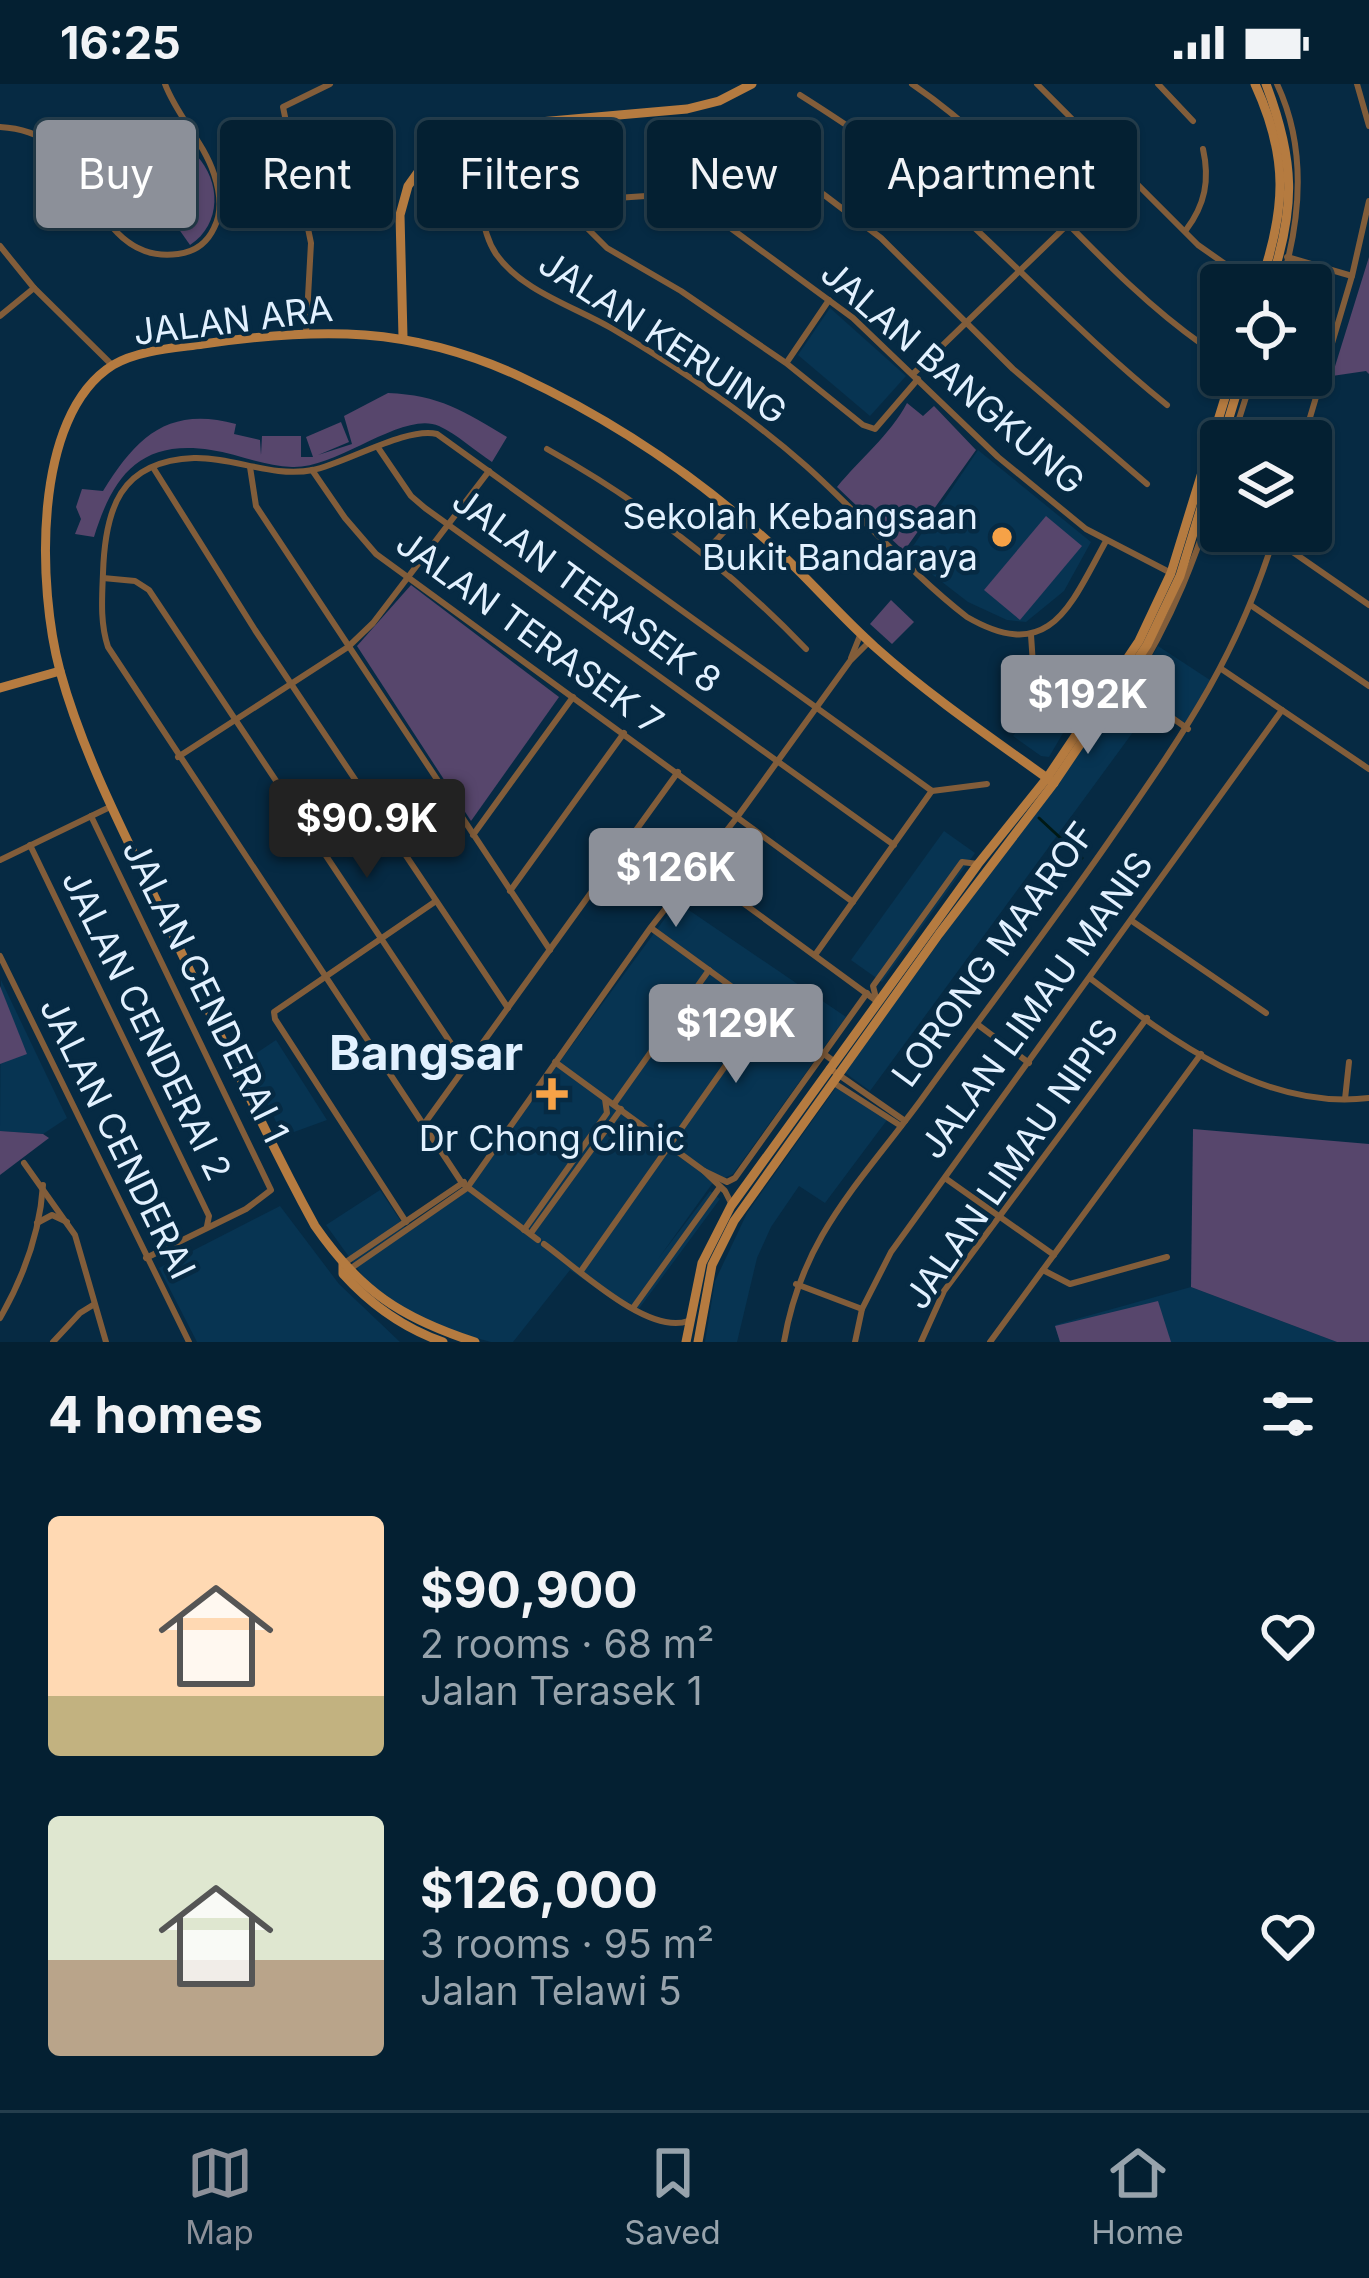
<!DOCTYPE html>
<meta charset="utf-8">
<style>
body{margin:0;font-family:Inter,sans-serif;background:#122d3e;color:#f1f3f6;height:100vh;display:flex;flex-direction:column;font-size:45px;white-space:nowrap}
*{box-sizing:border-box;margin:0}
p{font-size:39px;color:#97a3ac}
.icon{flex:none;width:66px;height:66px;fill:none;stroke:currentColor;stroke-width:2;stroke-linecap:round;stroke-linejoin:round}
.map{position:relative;height:1258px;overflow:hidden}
.side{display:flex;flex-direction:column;background:#042032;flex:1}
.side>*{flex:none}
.hud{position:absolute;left:36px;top:36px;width:1299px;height:108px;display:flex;gap:24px}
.buttons{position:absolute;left:1200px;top:180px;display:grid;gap:24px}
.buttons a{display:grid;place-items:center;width:132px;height:132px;border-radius:12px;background:#042032;box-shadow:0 3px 9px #0004,0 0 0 3px #253e4d;font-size:60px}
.price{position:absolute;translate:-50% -102px;padding:0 27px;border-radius:12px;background:#8c9099;color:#fff;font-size:39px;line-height:78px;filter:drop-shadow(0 3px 6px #0008)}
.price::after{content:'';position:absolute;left:50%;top:72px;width:36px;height:27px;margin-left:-18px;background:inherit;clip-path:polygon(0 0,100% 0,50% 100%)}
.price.selected{background:#222;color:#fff}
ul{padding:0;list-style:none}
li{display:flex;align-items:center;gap:36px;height:300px;padding:0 48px}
li span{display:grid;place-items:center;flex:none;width:336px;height:240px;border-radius:12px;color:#555}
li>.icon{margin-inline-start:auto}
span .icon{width:144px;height:144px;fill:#fffc;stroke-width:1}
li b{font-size:51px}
h2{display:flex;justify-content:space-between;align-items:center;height:144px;padding:0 48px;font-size:51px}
.chip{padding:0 42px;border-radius:12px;background:#042032;box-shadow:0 3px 9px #0004,0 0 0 3px #253e4d;font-size:42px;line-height:108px}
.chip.selected{background:#8c9099;color:#fff}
.status{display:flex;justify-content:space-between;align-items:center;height:84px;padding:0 60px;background:#042032;direction:ltr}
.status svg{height:33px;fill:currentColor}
.dock{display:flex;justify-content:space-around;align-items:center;height:168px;border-top:3px solid #253e4d;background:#042032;font-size:33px;color:#97a3ac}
.dock a{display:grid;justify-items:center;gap:6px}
.dock .selected{color:#8c9099}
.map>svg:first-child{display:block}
</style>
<div class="status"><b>16:25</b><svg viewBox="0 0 49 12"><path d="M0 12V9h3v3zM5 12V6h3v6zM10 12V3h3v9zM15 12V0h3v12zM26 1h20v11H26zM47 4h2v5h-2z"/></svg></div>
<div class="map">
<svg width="1369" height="1258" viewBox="0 0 1369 1258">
<rect width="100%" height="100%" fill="#062a43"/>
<g fill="#073452">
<path d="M830,224L906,292L870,332L798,271Z"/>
<path d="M978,366L1091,458L1064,507L1026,538L1007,536L968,518L907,471Z"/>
<path d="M1158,562L1213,598L1188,641L1133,604Z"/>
<path d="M1120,610L1147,629L870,1007L844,988Z"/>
<path d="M1039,625L1066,644L1049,673L1041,672L1013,652L1029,630H1035Z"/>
<path d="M944,747L975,769L882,898L851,876Z"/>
<path d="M677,818L846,933L733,1090L712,1100L658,1175L710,1107L720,1115L638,1226L628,1218L623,1223L570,1186L513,1258H491L439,1244L405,1227L365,1195L326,1141L380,1106L408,1148L462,1111Z"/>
<path d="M1,896L67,1034L43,1050L0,1047Z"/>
<path d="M276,956L327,1036L283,1052L246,976Z"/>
<path d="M837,1002L887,1036L825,1119L799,1102L771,1143L757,1174L737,1258H705L715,1197L747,1129Z"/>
<path d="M280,1122L339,1200L400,1258H197L159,1184Z"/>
<path d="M1191,1203L1337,1258H1060L1055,1241Z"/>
</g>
<g fill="#57466c">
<path d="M196,71C221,97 222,140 190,161L150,104Z"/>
<path d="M130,74L149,98L108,129L90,105Z"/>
<path d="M1369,173V290L1366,287L1332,292Z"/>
<path d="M388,309C439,311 464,327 507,353L492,378C475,367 457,350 439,342C403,326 337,385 292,383C264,382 238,370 211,366C141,355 113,391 94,453L75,450L81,435L76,423L82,405L103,407C137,352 169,322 236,340L234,350L260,356L261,371L262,352H301V373H313L306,353L341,338L349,358L318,371L352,360L344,332Z"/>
<path d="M907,319L923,332L934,322L976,366L904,467L837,403C860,375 890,351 907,319Z"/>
<path d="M1046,432L1082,462L1020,536L984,506Z"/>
<path d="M411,501L559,613L471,737L357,562Z"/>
<path d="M891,516L914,538L892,560L870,540Z"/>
<path d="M0,902L27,970L0,980Z"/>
<path d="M1193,1045L1369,1060V1258H1337L1191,1203Z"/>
<path d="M0,1047L43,1050L49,1054L0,1091Z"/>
<path d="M1158,1217L1171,1258H1060L1055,1242Z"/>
</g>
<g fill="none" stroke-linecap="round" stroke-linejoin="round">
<path stroke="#001915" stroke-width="3" d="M1039,734L1082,774"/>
<g stroke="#825d3a" stroke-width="6">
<path d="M912,0C1021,74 1096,186 1203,261"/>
<path d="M1037,0L1198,161L1255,201"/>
<path d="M1158,0L1193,37"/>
<path d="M1277,0C1307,64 1301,135 1281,201"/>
<path d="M1357,0L1369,42"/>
<path d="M800,11C852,44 903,78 949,120C1022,187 1090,259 1167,321"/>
<path d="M0,43C19,44 37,49 51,61C92,95 107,180 178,170C194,168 207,159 214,144C223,127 220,108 214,90C203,57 177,32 165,0"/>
<path d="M479,44C481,82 474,137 496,170C522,207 573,222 611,244C679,284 747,330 806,382C861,431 909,488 967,533C1050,581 1070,522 1106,457"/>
<path d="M761,70L823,110L881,154L1013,285L1147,400"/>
<path d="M579,117L586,143L607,164L681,207L786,279L863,341L875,345L918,295"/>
<path d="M483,123L661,111L721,137L853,234L998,373L1086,445L1171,489"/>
<path d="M1186,146C1205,121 1210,96 1203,65"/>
<path d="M0,162L34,204L112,281"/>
<path d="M1287,173L1352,192"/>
<path d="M0,232L34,204"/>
<path d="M306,249L311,159L283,23L330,0"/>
<path d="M787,278L829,216"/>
<path d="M913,290L1124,86"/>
<path d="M1232,357L1253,291"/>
<path d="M1303,357L1352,192L1369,117"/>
<path d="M379,365L411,412L425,424L894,761"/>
<path d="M547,365C644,419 729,485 806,565"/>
<path d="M250,383L256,422L550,866"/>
<path d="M154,385L255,546L508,924"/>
<path d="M312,386L345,434L376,470L853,818"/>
<path d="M1274,455L1369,521"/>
<path d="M705,468L739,432"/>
<path d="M103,494L135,497L149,506L466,982"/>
<path d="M1252,522L1369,602"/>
<path d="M1031,551L1035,610"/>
<path d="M851,574L861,549"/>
<path d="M1223,586L1369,685"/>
<path d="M1127,602L1188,645"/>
<path d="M1129,604C1173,535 1197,471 1221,394"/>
<path d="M178,673L348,563L373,539L489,387"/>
<path d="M91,732L271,1106L246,1125L146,1174"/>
<path d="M473,751L573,613"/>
<path d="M30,761L209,1132L207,1142"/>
<path d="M0,776L110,723"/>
<path d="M698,786L878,918"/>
<path d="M510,807L624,649"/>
<path d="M1132,837L1266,929"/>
<path d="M651,844L835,978"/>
<path d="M815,871L931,708"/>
<path d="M0,872L189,1258"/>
<path d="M1091,895C1170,955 1264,1027 1369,1014"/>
<path d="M876,914L873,902L962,778L978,780"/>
<path d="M977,940L1029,979"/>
<path d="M555,978L704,1087L725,1107L731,1119"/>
<path d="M829,984L905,1037"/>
<path d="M834,999L901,1042"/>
<path d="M1345,1015L1349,978"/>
<path d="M614,1020L709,886"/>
<path d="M422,1043L678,688"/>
<path d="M24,1079L75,1151L106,1258"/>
<path d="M704,1087L727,1098L735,1094L867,909"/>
<path d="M945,1094L1054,1171"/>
<path d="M406,1138L275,935L274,928L436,817"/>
<path d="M37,1139L52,1131L67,1138"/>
<path d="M524,1146L607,1029L605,1015"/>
<path d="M531,1149L621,1025"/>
<path d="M538,1156L462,1099L108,563C100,539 102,514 103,489C105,426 119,377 194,374C234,373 272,394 313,386C346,379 408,342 437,350L932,707L987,700"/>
<path d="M544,1160C576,1183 648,1252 688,1237"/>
<path d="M346,1178L464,1098"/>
<path d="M1043,1186L1070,1200L1167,1173"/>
<path d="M347,1187L467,1104L651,843L738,732L850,577L869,558"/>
<path d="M581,1187L757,937L761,924"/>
<path d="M796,1200L862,1225"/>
<path d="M633,1224L720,1103"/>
<path d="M0,1234C23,1194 40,1148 43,1101"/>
<path d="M53,1258L80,1229L93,1221"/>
<path d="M784,1258C802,1152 860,1099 921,1016C985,927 1052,840 1114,750C1186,646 1239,570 1276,447"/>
<path d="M855,1258L862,1225L891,1168L1282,626"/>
<path d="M921,1258L944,1207L1147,934"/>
<path d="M990,1258L1201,970"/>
</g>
<g stroke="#b57b40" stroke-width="9">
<path d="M1255,0C1289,74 1286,125 1260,201"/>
<path d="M1266,0C1295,77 1296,123 1270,201"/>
<path d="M403,253L400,131L408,102L433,67L471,44L687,25L719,17L752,0"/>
<path d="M1222,357L1242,291"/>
<path d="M0,604L60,587"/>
<path d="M343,1180V1190C372,1222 403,1244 443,1258"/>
<path d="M475,1258C401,1234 360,1207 315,1142C263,1047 219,947 172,849C132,764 85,678 60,587C38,506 31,332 113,281C138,266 175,264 203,260C320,243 412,242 521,293C613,336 699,394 774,463C809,495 840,532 875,563C931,613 993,655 1054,699"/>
<path d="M686,1258L702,1179L731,1122L978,780L1047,694L1139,557L1171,489L1232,291"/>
<path d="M698,1258L712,1181L734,1137L939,850L1054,699L1147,561L1180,492L1221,359"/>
</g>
</g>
<g fill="#f6a247" stroke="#062a43" stroke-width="4.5">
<circle cx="1002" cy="453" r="12"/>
<path d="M546 992h12v12h12v12h-12v12h-12v-12h-12v-12h12z"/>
</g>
<g text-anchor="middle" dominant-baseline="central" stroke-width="9" stroke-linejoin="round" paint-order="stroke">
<g font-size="36" fill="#e2f1ff" stroke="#062a43">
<text transform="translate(233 236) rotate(-7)">JALAN ARA</text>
<text transform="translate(663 253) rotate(33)">JALAN KERUING</text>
<text transform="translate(953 293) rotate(41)">JALAN BANGKUNG</text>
<text transform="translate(587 506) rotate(36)">JALAN TERASEK 8</text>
<text transform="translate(530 548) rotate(36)">JALAN TERASEK 7</text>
<text transform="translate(993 870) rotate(-54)">LORONG MAAROF</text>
<text transform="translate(206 907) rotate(64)">JALAN CENDERAI 1</text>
<text transform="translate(1036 921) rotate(-54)">JALAN LIMAU MANIS</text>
<text transform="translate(147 941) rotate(64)">JALAN CENDERAI 2</text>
<text transform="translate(118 1054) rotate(64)">JALAN CENDERAI</text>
<text transform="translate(1011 1080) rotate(-55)">JALAN LIMAU NIPIS</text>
</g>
<g font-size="36" fill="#e2f1ff" stroke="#062a43" text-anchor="end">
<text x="978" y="432">Sekolah Kebangsaan<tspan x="978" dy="41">Bukit Bandaraya</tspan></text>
<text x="552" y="1054" text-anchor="middle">Dr Chong Clinic</text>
</g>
<g font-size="48" font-weight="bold" fill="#e2f1ff" stroke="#062a43">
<text x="426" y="968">Bangsar</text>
</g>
</g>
</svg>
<div class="buttons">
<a><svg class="icon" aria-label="locate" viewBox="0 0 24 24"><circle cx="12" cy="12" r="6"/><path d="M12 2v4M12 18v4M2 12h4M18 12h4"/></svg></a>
<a><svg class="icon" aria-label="layers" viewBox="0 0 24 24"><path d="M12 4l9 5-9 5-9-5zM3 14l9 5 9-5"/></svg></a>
</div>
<b class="price" style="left:1088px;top:673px">$192K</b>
<b class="price selected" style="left:367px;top:797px">$90.9K</b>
<b class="price" style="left:676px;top:846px">$126K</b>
<b class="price" style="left:736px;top:1002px">$129K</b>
<div class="hud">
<a class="chip selected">Buy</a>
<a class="chip">Rent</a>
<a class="chip">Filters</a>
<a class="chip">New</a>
<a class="chip">Apartment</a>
</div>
</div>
<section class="side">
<h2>4 homes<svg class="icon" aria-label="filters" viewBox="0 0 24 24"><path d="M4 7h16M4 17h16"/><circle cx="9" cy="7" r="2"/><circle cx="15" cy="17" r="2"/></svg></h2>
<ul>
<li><span style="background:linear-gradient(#ffd9b3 75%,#c2b280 0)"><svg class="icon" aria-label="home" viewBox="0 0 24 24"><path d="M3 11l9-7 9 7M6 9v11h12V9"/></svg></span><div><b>$90,900</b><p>2 rooms · 68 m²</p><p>Jalan Terasek 1</p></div><svg class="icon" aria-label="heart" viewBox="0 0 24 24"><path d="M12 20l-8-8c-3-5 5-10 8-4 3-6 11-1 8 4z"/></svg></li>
<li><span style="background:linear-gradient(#dfe7d0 60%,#b9a48a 0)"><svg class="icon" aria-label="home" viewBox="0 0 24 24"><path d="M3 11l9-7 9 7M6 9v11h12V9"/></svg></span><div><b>$126,000</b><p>3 rooms · 95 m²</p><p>Jalan Telawi 5</p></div><svg class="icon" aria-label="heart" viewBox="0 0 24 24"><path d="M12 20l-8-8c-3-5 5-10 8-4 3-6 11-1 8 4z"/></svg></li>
</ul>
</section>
<nav class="dock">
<a class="selected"><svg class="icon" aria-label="map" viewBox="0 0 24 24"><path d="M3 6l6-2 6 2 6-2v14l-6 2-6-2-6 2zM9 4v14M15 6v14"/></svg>Map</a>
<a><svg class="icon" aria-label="saved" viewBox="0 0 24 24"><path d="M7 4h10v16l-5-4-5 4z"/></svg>Saved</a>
<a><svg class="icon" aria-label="home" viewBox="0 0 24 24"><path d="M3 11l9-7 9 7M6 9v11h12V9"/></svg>Home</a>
</nav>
